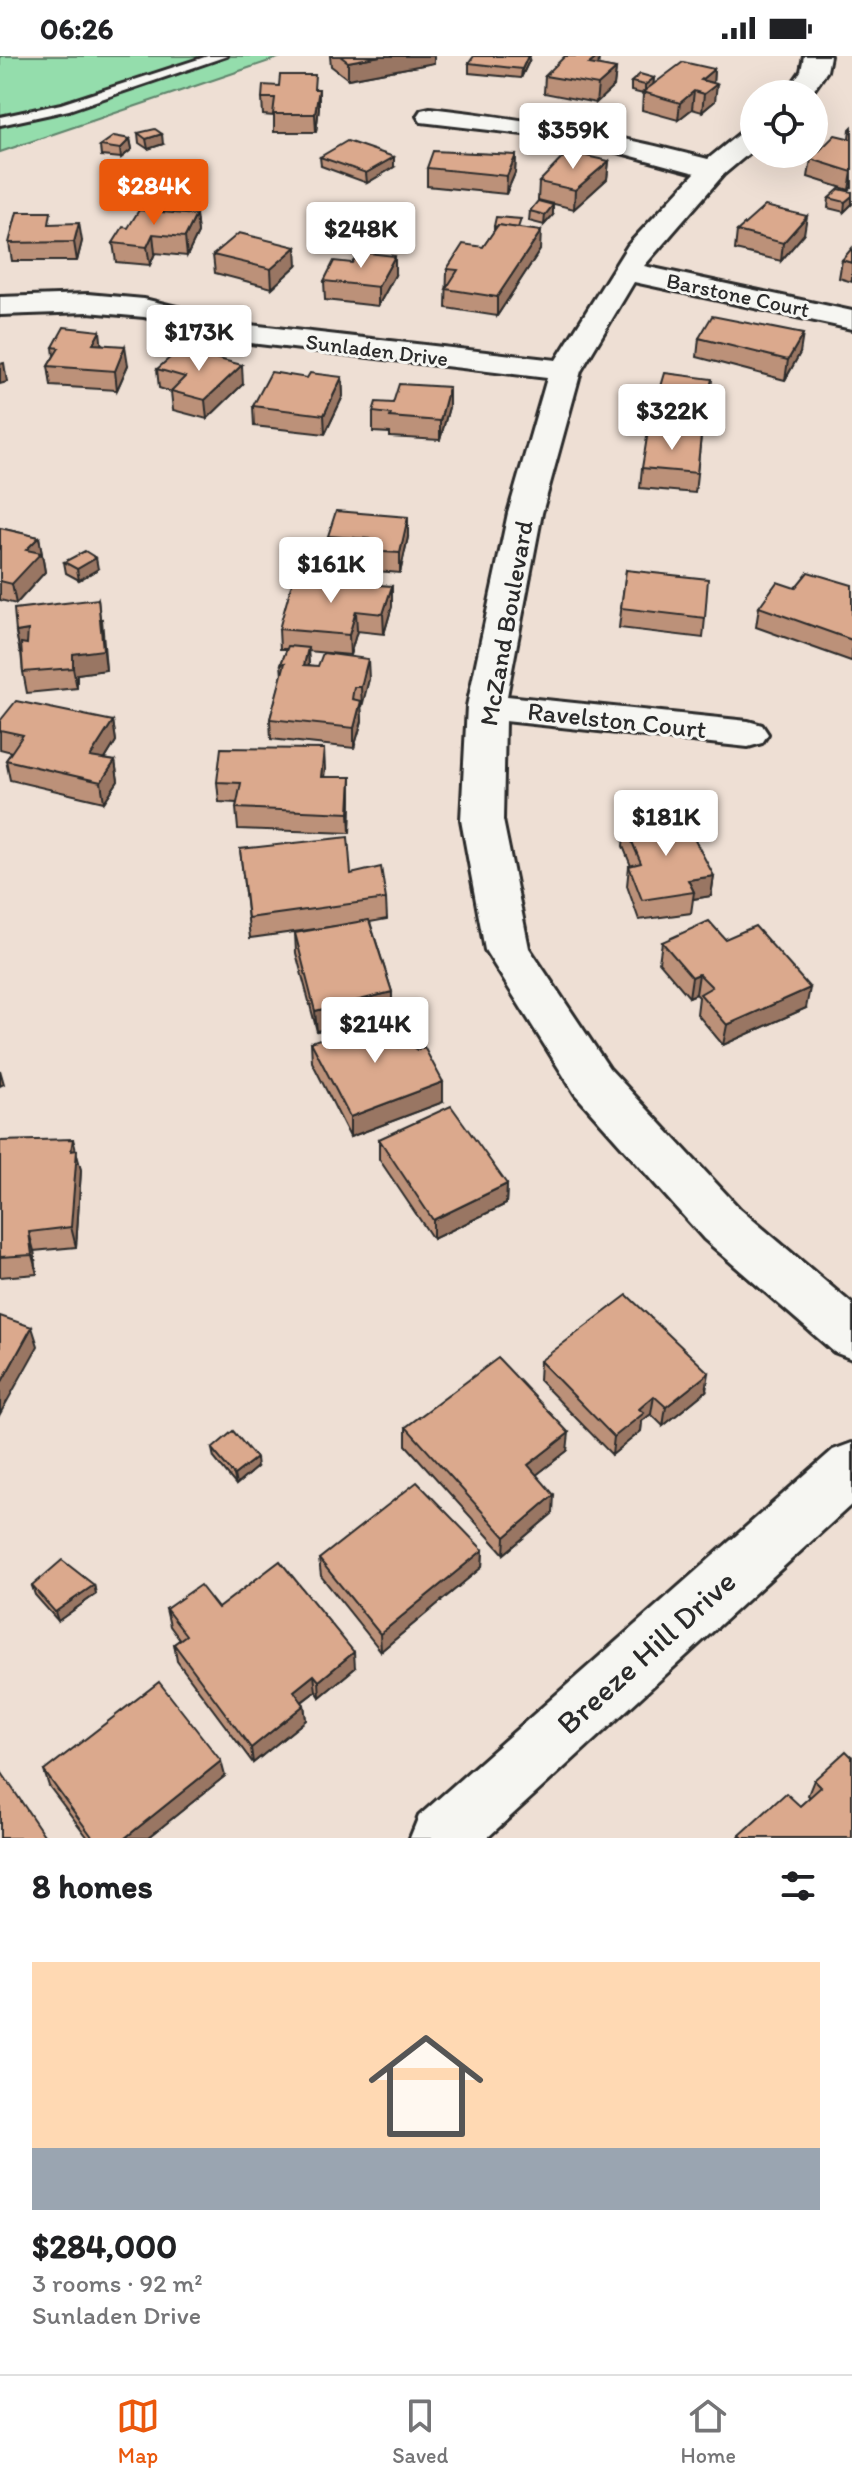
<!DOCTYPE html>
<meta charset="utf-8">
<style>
body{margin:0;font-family:Itim,sans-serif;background:#f6f6f6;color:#202124;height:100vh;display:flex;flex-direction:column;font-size:30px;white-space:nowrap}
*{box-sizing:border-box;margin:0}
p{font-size:26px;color:#757577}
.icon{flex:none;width:44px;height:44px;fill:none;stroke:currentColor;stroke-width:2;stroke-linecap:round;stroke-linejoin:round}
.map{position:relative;height:1782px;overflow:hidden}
.details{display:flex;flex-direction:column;background:#fff;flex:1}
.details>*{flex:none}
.fabs{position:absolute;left:740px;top:24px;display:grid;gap:16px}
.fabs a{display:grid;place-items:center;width:88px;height:88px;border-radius:50%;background:#fff;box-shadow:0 8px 32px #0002;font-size:40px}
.price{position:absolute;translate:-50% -68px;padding:0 18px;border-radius:8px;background:#fff;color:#222;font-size:26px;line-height:52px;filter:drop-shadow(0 2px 4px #0008)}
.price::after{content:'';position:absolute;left:50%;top:48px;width:24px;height:18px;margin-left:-12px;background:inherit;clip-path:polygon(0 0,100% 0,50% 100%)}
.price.selected{background:#ea580c;color:#fff}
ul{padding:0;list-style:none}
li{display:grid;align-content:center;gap:16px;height:424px;padding:0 32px}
li span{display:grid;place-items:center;height:248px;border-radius:0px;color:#555}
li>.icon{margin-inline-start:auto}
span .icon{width:144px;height:144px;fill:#fffc;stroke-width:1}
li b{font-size:34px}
h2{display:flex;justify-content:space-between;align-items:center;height:96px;padding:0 32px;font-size:34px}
.status{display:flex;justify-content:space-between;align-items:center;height:56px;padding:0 40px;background:#fff;direction:ltr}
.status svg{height:22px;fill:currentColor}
.menu{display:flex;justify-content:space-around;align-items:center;height:112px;border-top:2px solid #e0e0e0;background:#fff;font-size:22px;color:#757577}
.menu a{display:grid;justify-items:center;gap:4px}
.menu .selected{color:#ea580c}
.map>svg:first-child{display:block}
</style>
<div class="status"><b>06:26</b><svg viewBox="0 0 49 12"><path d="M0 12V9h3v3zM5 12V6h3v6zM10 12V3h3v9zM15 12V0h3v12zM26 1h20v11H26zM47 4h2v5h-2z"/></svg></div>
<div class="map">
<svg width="852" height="1782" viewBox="0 0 852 1782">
<rect width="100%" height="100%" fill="#eedfd4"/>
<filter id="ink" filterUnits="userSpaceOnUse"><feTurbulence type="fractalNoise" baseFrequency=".0125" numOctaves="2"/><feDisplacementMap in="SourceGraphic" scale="16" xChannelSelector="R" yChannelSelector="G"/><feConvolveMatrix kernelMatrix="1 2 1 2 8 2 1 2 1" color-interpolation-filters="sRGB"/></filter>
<g filter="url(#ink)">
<path fill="#94ddac" stroke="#60846c" stroke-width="2" d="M0,0H284L0,96Z"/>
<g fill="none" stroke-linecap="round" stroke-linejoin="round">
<defs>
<path id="service" d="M208,0H227L69,54L0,69V61L61,48Z"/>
<g id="minor">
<path d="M804,0H830L827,15L811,38H785L801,15Z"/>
<path d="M430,52C528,63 612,78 708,103L745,73L754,71V93L723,119L644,210L852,255V273L634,226L581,315L542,457L507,640L748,665L762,669L768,678L762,687L748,691L505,665L503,764L529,892L609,1012L740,1153L852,1248V1303L834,1296L704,1183L575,1038L485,894L461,764L467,650L508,457L547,322L250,287L144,261L88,256L0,259V241L88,238L144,243L250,269L556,304L628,189L695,117L610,94L523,78L421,66L417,60L421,54Z"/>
<path d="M852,1387V1448L487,1782H410L419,1760L833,1394Z"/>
</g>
</defs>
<use href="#service" stroke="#2b2b2b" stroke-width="6"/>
<use href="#minor" stroke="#2b2b2b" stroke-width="6"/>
<use href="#service" fill="#f6f6f2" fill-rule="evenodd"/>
<use href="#minor" fill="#f6f6f2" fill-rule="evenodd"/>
</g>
<g fill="#bc9179" stroke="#2b2b2b" stroke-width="2">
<path d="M330,0H434V7L348,23L331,10Z"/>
<path d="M529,5L521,22L469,17V7Z"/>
<path d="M598,10L616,13L614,30L596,47L544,37L545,20Z"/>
<path d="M714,13L713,27L715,45L702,56L692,53L678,64L642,54L643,38L631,35V26L654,22L653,29Z"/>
<path d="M316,33L319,51L316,76H274V60L263,59L262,42Z"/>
<path d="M852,71V131L849,134L808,121L811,103L849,82L850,73Z"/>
<path d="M138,77L163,88L148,93L139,87Z"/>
<path d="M130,83L132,93L121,102L101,100L100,90Z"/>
<path d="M516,99L515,117L506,138L427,130V112Z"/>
<path d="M320,101L394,111L367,127L321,110Z"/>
<path d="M609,105L607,123L574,153L538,144L539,126Z"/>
<path d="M160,109L161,119L155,128L137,127L136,118Z"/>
<path d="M852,136V148L844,156L828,152L829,142Z"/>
<path d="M530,155L553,159L544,169L529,165Z"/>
<path d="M196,159L198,177L187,200L155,197L150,209L116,206L113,187L128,172Z"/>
<path d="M53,168L82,185L77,205H12L9,187Z"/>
<path d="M494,170L520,172L540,194L497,260L446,252L447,213L483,191L494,175Z"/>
<path d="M737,175L804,178L781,205L735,194Z"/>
<path d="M213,199L297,209L272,232L215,217Z"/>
<path d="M842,204L852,207V226L839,222Z"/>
<path d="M395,219L378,250L325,244L324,225Z"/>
<path d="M699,282L800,297L785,324L697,301Z"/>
<path d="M102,288L128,309L117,334L51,330L48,310L54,300L53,291Z"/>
<path d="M157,313L243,328L207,363L173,354L171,336L159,332Z"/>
<path d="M342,321L343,340L325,378L254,370L253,350L307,322Z"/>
<path d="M710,342L702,377L650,371L652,352Z"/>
<path d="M449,351L440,384L390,381V377L373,376V356Z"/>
<path d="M701,380L695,437L640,432L642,412Z"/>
<path d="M0,472L39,481L45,516L16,548L0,544Z"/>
<path d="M328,480L408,481L400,517L365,514V502L328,500Z"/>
<path d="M64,506L98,513L79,524L66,517Z"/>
<path d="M626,514L705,562L703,582L619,572Z"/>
<path d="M852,529V604L851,605L756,571L759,551L795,532Z"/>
<path d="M392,530V550L384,578L357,575L350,599L308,595L309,609L369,623L361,651L362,665L354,692L271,683L270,663L282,620L281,608L287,593H280L279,573Z"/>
<path d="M102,563L106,614L77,618V632L27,637L23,616L21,596H20L16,576Z"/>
<path d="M0,665H113L116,685L105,703L115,705L118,725L104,746L10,724L6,704L12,696L0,693Z"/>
<path d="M324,693V721L351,742L350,777L238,773L236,752L237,747L219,746L217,726Z"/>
<path d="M625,769L714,820L711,840L693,843L691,857L639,864L627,830L629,810H631L623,790Z"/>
<path d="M240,793L351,818L386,843L387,863L370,866L392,936V956L317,975L296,897L295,877L337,870L250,882Z"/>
<path d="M725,883L806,952L723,989L697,958L699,941L696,938L689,941L659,906L662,886Z"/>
<path d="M311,986L443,1046L350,1081L312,1006Z"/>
<path d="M379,1083L507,1128L506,1148L433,1183L379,1103Z"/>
<path d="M0,1085L75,1095L81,1114L76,1191L34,1195L37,1218L0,1221Z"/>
<path d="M540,1305L706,1335L663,1370L651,1358L642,1365L641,1375L612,1399L539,1324Z"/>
<path d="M406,1371L567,1395L536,1419L553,1457L504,1498L406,1389Z"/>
<path d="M212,1393L257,1411L236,1429L214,1402Z"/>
<path d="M483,1494L482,1511L381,1595L321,1520L319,1503Z"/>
<path d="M94,1529L96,1538L58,1565L35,1539L32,1530Z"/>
<path d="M218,1552L355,1612L320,1641L316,1635L302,1646L304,1649L306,1664L253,1707L177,1605L174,1588L180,1584L170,1570L166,1553Z"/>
<path d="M852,1701V1782H739L740,1779L800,1750L810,1741L808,1739L814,1724Z"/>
<path d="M44,1715L225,1720L148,1782H88L49,1730Z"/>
</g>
<g fill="#997663" stroke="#2b2b2b" stroke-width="2">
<path d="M380,0H434V7L348,23V6Z"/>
<path d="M528,0H530L529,5L521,22L522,13Z"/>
<path d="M599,0L598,17L589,8Z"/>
<path d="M616,13L614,30L596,47L598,29Z"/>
<path d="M714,13L713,30L701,24Z"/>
<path d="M654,22L653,31L645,38V29Z"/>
<path d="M717,28L715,45L702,56L704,38Z"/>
<path d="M319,33V51L316,76L315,58Z"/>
<path d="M694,35L692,53L678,64L680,47Z"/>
<path d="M162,78L163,88L148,93L146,83Z"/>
<path d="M130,83L132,93L121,102L120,93Z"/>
<path d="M516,99L515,117L506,138L507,120Z"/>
<path d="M394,101V111L367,127L366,117Z"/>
<path d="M609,105L607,123L574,153L575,134Z"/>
<path d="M160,109L161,119L155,128L154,119Z"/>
<path d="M852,116V131L849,134Z"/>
<path d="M852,140V148L844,156L845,146Z"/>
<path d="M553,149V159L544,169L545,159Z"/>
<path d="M196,159L198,177L187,200L185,181Z"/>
<path d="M807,160L804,178L781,205L783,187Z"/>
<path d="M79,167L82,185L77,205L74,186Z"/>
<path d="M541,175L540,194L497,260V241Z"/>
<path d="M153,178L155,197L150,209L147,191Z"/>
<path d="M296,191L297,209L272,232L271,213Z"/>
<path d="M395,200V219L378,250V231Z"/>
<path d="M100,275L102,294L93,288Z"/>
<path d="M803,278L800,297L785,324L788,304Z"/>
<path d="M125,290L128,309L117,334L115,315Z"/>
<path d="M4,307L7,326L0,328V308Z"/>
<path d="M242,309L243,328L207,363L205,344Z"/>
<path d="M342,321L343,340L325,378L324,359Z"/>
<path d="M712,323L710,342L702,377L704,358Z"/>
<path d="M449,331V351L440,384V365Z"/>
<path d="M408,461V481L400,517V497Z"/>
<path d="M39,481L45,516L16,548L12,528L26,494Z"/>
<path d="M96,502L98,513L79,524L77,513Z"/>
<path d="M392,530V550L384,578L383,558Z"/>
<path d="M98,543L106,614L77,618V632L73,612V598Z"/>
<path d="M356,555L357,575L350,599L349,579Z"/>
<path d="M28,574L32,594L20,596L16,576Z"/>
<path d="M308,592L309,612L304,609Z"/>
<path d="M368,603L369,623L362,651L361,631Z"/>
<path d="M361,645L362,665L354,692V672Z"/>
<path d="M113,665L116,685L94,721L90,701Z"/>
<path d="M324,693L325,713L322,741L321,721Z"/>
<path d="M115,705L118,725L104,746L101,726Z"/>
<path d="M351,721V742L350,777L349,757Z"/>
<path d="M714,820L711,840L693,843L694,836L688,824Z"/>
<path d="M699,918L696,938L689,941L692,921Z"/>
<path d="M810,932L806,952L723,989L727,969Z"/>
<path d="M392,936V956L317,975L315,955Z"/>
<path d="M0,1014L4,1028L0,1030Z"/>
<path d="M443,1026V1046L350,1081V1061Z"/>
<path d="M73,1083L81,1114L76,1191L71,1171V1095Z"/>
<path d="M507,1128L506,1148L433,1183V1164Z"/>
<path d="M29,1176L34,1195L37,1218L32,1199Z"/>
<path d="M32,1271L38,1290L0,1358V1329Z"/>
<path d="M709,1317L706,1335L663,1370L666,1351Z"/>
<path d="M654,1340L651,1358L642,1365L641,1375L612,1399L614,1381L639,1353Z"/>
<path d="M569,1377L567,1395L526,1427L528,1409Z"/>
<path d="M256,1402L257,1411L236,1429L234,1419Z"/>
<path d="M554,1439L553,1457L504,1498L505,1481Z"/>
<path d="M483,1494L482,1511L381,1595L380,1578Z"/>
<path d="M94,1529L96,1538L58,1565L55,1556Z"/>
<path d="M354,1596L355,1612L320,1641L319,1625Z"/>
<path d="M314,1619L316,1635L296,1650L294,1635Z"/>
<path d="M304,1649L306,1664L253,1707L251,1692Z"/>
<path d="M221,1705L225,1720L148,1782H125Z"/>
</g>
<g fill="#dba98d" stroke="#2b2b2b" stroke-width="2">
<path d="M340,0H380L348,6Z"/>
<path d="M474,0H528L522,13L469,7Z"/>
<path d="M565,0H599L589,8L616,13L598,29L545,20Z"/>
<path d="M683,6L714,13L701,24L717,28L704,38L694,35L680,47L643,36Z"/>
<path d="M640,18L654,22L645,29L631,26Z"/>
<path d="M280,19H315L314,33H319L315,58H273L275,42H262L263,29L279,30Z"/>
<path d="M155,73L162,78L146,83L138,77Z"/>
<path d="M835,79L852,83V116L811,103Z"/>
<path d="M114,80L130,83L120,93L100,90Z"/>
<path d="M347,85L394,101L366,117L320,101Z"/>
<path d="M433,95L516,99L507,120L427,112Z"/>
<path d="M568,96L609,105L575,134L539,126Z"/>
<path d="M140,109H160L154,119L136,118Z"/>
<path d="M839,133L852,136V140L845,146L829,142Z"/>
<path d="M538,145L553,149L545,159L530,155Z"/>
<path d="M765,150L807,160L783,187L737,175Z"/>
<path d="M139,154L196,159L185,181L153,178L147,191L113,187L123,171L128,172Z"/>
<path d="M17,156H51L49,168L79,167L74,186L9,187Z"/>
<path d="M496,161L521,163L518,172L498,169L497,171L494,170Z"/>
<path d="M498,169L541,175L497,241L446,233L458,214L447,213L463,188L483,191Z"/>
<path d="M239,177L296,191L271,213L213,199Z"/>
<path d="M852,192V207L842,204Z"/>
<path d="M359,196L395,200L378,231L324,225L334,205L352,207Z"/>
<path d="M712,260L803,278L788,304L699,282Z"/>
<path d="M64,271L100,275L93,288L125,290L115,315L48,310L59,292L53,291Z"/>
<path d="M180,293L242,309L205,344L171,335L185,321L157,313Z"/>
<path d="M271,316L307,322L310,317L342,321L324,359L253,350Z"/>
<path d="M665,317L712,323L704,358L652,352L657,334H660Z"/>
<path d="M399,328L449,331L440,365L390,361L391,358L373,356L376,346L393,347Z"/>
<path d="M648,375L701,380L697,417L642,412Z"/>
<path d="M336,455L408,461L400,497L364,495L369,483L328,480Z"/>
<path d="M0,472L39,481L26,494L41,497L12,528L0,525Z"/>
<path d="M85,495L96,502L77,513L64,506Z"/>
<path d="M626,514L708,523L705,562L621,552Z"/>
<path d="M808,516L852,529V584L759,551L777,526L795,532Z"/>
<path d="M293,523L392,530L383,558L356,555L349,579L279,573Z"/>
<path d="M98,543L103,594L73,598V612L23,616L21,587L27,588L28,574L16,576L14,553Z"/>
<path d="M288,590L308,592L304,609L318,610L323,597L368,603L361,631H354L352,643L361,645L354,672L270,663L285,607L281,608Z"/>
<path d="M16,645L113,665L90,701L115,705L101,726L6,704L23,679L0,674V665Z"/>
<path d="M221,692L324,693L321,721H351L349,757L236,752L241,727L217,726Z"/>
<path d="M682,760L714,820L688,824L694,836L642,844L629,810L641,807L625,769Z"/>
<path d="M348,781L351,818L381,811L386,843L248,862L240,793Z"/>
<path d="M369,864L392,936L315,955L295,877Z"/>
<path d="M709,865L725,883L755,870L810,932L727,969L700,938L712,931L699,918L692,921L662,886Z"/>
<path d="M395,957L416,994L424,991L443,1026L350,1061L311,986Z"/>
<path d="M451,1050L507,1128L433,1164L379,1083Z"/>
<path d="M73,1083L71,1095L77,1094L71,1171L29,1176L32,1199L0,1201V1085Z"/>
<path d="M627,1239L709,1317L666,1351L654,1340L639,1353L644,1357L614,1381L540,1305Z"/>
<path d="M0,1260L32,1271L0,1329Z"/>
<path d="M498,1302L569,1377L528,1409L554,1439L505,1481L406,1371Z"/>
<path d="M233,1375L256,1402L234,1419L212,1393Z"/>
<path d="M417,1426L483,1494L380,1578L319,1503Z"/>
<path d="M62,1504L94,1529L55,1556L32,1530Z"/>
<path d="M280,1505L354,1596L319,1625L314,1619L294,1635L304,1649L251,1692L174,1588L186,1579L166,1553L200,1529L218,1552Z"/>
<path d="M159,1626L221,1705L125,1782H93L44,1715Z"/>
<path d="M846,1695L852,1701V1782H743L740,1779L786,1737L800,1750L821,1731L814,1724Z"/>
<path d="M2,1717L46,1782H0V1719Z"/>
</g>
</g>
<g text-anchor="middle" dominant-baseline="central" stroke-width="6" stroke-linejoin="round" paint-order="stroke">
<g font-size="22" fill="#2b2b2b" stroke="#f6f6f2">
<text transform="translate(738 239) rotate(12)">Barstone Court</text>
<text transform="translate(377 294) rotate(7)">Sunladen Drive</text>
</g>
<g font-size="26" fill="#2b2b2b" stroke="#f6f6f2">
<text transform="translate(506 567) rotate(-80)">McZand Boulevard</text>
<text transform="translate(617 664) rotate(6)">Ravelston Court</text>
</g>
<g font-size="32" fill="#2b2b2b" stroke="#f6f6f2">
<text transform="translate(646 1596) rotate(-42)">Breeze Hill Drive</text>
</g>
</g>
</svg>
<div class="fabs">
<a><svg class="icon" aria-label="locate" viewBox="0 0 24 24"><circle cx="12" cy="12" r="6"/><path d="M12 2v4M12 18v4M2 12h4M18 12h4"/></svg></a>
</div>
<b class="price" style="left:573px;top:115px">$359K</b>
<b class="price selected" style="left:154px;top:171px">$284K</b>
<b class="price" style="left:361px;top:214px">$248K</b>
<b class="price" style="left:199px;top:317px">$173K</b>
<b class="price" style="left:672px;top:396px">$322K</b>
<b class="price" style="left:331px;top:549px">$161K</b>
<b class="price" style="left:666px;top:802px">$181K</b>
<b class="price" style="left:375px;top:1009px">$214K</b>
</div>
<section class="details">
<h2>8 homes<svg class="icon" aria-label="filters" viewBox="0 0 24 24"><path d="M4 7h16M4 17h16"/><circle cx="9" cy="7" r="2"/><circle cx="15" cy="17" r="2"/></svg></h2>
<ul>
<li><span style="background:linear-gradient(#ffd9b3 75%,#9aa5b1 0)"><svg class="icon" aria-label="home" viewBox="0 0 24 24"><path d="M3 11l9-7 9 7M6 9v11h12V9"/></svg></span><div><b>$284,000</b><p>3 rooms · 92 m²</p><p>Sunladen Drive</p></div></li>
</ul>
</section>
<nav class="menu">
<a class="selected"><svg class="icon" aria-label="map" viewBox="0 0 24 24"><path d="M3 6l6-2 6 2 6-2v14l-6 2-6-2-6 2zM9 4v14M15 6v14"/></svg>Map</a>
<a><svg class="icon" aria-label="saved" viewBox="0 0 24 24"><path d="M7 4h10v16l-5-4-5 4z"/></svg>Saved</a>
<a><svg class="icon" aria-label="home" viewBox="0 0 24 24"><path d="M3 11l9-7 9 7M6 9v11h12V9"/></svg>Home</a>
</nav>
